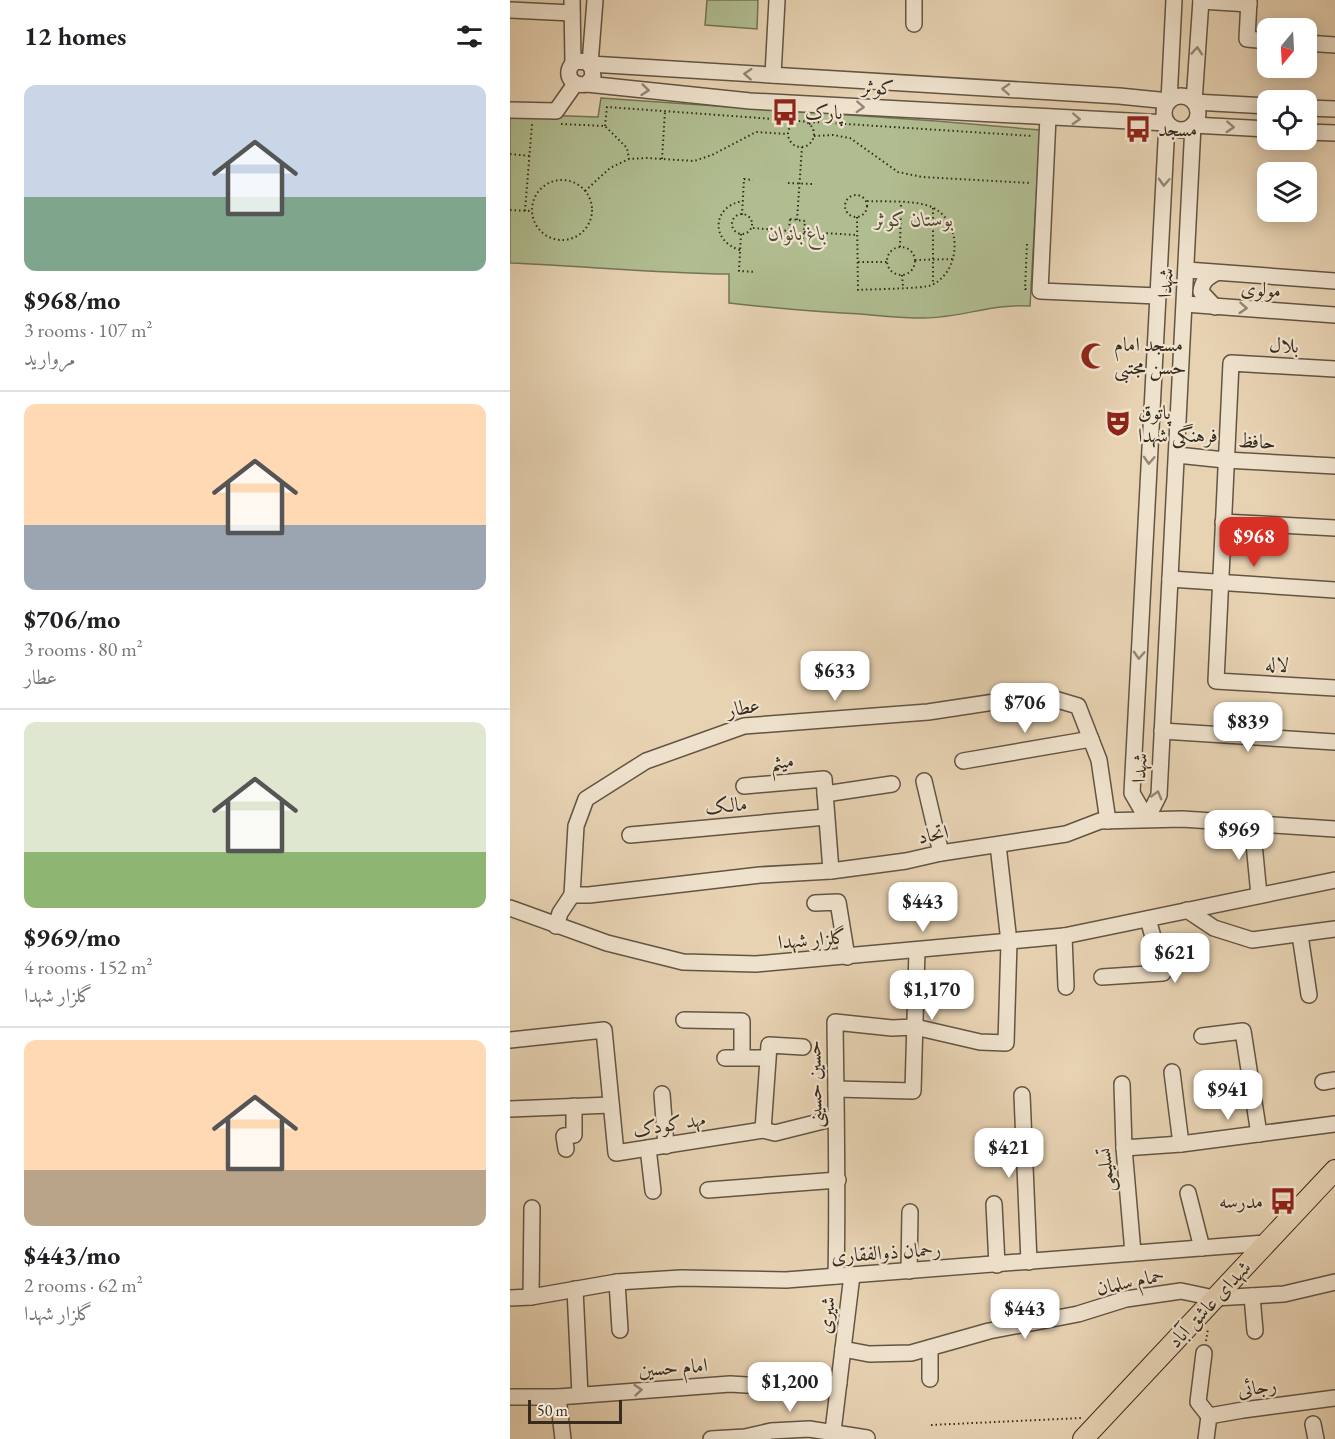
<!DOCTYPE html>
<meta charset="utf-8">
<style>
body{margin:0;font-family:"EB Garamond",Amiri,serif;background:#f2f2f2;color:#202124;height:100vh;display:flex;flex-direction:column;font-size:22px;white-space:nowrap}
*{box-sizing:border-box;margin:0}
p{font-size:20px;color:#757577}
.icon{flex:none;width:33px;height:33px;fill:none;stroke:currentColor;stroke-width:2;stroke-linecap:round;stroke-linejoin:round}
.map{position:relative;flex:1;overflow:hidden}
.side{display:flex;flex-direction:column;background:#fff;width:510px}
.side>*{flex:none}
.needle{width:39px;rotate:198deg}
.fabs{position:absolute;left:747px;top:18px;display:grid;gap:12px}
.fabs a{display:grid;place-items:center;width:60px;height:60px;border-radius:12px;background:#fff;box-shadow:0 3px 15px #0003;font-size:30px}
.scale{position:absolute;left:18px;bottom:15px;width:94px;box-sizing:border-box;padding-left:6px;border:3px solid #372b1e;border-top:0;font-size:16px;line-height:21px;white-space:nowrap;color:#372b1e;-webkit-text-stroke:4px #efe2cd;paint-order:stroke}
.price{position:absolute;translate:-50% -51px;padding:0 14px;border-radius:12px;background:#fff;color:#222;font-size:20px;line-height:39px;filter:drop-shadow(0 2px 3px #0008)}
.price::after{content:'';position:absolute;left:50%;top:36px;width:18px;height:14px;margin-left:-9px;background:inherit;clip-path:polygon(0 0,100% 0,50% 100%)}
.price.selected{background:#d93025;color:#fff}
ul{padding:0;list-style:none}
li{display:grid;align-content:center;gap:12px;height:318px;padding:0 24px}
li+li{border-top:2px solid #e0e0e0}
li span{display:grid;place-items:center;height:186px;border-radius:12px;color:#555}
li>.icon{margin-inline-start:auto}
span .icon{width:108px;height:108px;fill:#fffc;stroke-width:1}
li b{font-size:26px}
h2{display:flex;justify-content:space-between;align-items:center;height:72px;padding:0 24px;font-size:26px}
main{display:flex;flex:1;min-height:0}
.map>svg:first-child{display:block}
</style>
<main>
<section class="side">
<h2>12 homes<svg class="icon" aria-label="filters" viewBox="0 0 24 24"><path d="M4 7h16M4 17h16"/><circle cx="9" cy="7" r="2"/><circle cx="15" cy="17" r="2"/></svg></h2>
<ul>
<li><span style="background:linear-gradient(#c9d6e8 60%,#7fa58c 0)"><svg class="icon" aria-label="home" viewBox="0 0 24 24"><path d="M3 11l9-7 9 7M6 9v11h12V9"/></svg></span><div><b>$968/mo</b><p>3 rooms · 107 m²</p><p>مروارید</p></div></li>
<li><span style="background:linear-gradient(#ffd9b3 65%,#9aa5b1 0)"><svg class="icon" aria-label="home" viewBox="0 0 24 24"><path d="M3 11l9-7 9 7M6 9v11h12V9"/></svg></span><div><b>$706/mo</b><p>3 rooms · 80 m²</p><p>عطار</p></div></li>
<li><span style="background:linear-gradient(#dfe7d0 70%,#8fb573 0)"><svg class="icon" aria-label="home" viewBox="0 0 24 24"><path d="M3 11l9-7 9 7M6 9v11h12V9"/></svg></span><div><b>$969/mo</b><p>4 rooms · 152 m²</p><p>گلزار شهدا</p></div></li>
<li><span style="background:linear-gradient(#ffd9b3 70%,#b9a48a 0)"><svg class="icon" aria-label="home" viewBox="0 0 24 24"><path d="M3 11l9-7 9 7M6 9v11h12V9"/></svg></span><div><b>$443/mo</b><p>2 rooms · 62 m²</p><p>گلزار شهدا</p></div></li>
</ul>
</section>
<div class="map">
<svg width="825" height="1439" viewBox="0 0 825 1439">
<rect width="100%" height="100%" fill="#e7d2b2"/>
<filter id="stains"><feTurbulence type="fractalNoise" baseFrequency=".00333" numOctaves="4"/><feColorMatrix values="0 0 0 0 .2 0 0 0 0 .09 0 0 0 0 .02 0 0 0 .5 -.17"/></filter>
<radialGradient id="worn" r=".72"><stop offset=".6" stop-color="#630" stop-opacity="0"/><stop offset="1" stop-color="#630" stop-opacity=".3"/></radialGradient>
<g fill="#b0bd90" stroke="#747457" stroke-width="1.5">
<path d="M197,0H248L247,29L195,25Z"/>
<path d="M91,98L426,121L530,130L520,306C482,303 448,319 411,318C391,318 371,316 351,314C307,312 263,308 219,303V274C146,273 73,266 0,263V114L88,117Z"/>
</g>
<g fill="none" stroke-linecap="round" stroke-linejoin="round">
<defs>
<g id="minor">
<path d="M62,0L63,63"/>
<path d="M85,0L80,64L609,96L659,101"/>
<path d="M691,0L684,102L758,106"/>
<path d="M739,0L737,39L758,41"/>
<path d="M691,1L739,4"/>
<path d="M0,10L62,13"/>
<path d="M404,24V0"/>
<path d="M796,43L825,45"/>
<path d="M263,75L267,0"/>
<path d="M77,84L83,77L82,68L77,62L66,61C52,71 60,88 77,84L240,101L657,123"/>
<circle cx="671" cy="113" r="17"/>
<path d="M659,101L664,0"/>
<path d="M796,108L825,109"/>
<path d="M0,110L46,111L65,84"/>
<path d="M538,117L530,291L648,296"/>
<path d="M657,123L622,793L637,819L649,795L683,125"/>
<path d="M683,125L758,129"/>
<path d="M796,132L825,133"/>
<path d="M677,270L825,281"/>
<path d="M675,304L825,315"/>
<path d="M705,307L691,292C692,281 697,278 706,273"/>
<path d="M825,369L721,363L706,681L825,688"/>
<path d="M667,455L715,460L825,466"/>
<path d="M713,522L825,528"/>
<path d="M660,579L825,590"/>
<path d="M652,731L825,742"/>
<path d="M453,761L581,739"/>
<path d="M414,781L431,853"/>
<path d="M234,786L314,779L321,871"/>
<path d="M315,794L382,784"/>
<path d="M742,823L749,895"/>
<path d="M120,835L316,817"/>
<path d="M62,895L66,826L76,799L136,761L234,726L418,712L531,695L568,706L589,760L598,821"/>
<path d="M305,903L328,902L337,957"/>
<path d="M0,908L97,943L173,962L246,964L554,936L825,880"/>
<path d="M677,910L704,928L742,940L825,929"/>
<path d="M46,926L50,913L62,895H79L250,875L321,871L396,861L431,853L556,834L590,821L672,819L825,829"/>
<path d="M790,935L799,995"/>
<path d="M554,936L556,987"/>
<path d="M592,977L653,973L638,919"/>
<path d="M174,1020L232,1021V1057"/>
<path d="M692,1036L733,1031L749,1134"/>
<path d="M0,1040L94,1030L106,1153L253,1130L265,1133L325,1118"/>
<path d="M215,1058H257"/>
<path d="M662,1072L671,1144"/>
<path d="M813,1082L825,1080"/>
<path d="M612,1084L614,1148L623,1253"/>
<path d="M326,1089L403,1091L407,950"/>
<path d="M152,1094L156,1146"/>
<path d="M512,1095L519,1262"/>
<path d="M0,1109L101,1105"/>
<path d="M253,1130L259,1045L293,1047"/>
<path d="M138,1148L143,1191"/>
<path d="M614,1148L671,1144L825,1124"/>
<path d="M56,1149L54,1136L64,1135V1106"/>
<path d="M198,1190L328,1180"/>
<path d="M678,1193L692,1248"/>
<path d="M484,1204L487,1265"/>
<path d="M399,1271L400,1212"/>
<path d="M326,1276C328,1192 326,1107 325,1022L382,1028L405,1027L470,1042L496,1043L499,942L488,845"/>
<path d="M107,1282L110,1330"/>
<path d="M65,1289L70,1395"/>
<path d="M742,1296L745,1331"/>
<path d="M21,1297L22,1208"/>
<path d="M0,1298L21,1297L107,1282L171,1278L276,1280L755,1243"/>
<path d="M333,1349L359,1354L401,1353L479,1331L568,1314L616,1299L671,1291L704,1298L774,1294L825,1282"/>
<path d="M694,1353L688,1402L699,1416"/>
<path d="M420,1379V1348"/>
<path d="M0,1397H48L220,1384L253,1386L329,1383"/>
<path d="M48,1397L53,1439"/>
<path d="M803,1424L806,1439"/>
<path d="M323,1431L342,1275"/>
<path d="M201,1439L235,1437L261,1431L299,1429L357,1438"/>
<path d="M696,1439L699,1416L733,1410L825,1398"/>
</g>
<path id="major" d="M573,1439L825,1170"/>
</defs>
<use href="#minor" stroke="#635543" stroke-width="18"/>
<use href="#major" stroke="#372b1e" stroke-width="22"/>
<g stroke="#372b1e" stroke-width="2" stroke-dasharray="1.5 3" stroke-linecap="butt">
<circle cx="291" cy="134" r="13"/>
<path d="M51,124L95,126L117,148L119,159"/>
<path d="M299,124L305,122L523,136"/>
<path d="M95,126L97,107L278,120L283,124"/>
<path d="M304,136L323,135L340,138L388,172L412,177L520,183"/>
<path d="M0,154L20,156"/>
<path d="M152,159L155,111"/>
<circle cx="52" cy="210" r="30"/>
<path d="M278,183L302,184"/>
<path d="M75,191L100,168L119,159L136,158L184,161L202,155L246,132L278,134"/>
<circle cx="346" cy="206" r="11"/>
<path d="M423,208V284"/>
<path d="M0,210L22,211"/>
<path d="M15,211L22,124"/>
<circle cx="232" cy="224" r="10"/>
<path d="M232,215L234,179L243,180"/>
<path d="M347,217L348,290C362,289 412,289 422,285C454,269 452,215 416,205C397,200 375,202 356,201"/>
<path d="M280,219L295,221L293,240L278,239Z"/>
<path d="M287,220L292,147"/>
<path d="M243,228L279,231"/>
<path d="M294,232L347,235"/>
<path d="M231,234L229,271L245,272"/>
<path d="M517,244L515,289H518"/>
<path d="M390,247L391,203"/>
<circle cx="391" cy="261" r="14"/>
<path d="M230,250C200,241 202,206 233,201"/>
<path d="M405,260L443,259"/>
<path d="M348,262H377"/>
<path d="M392,275L393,287"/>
<path d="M696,1341L698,1329"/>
<path d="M421,1425L571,1418"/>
</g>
<use href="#minor" stroke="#efe2cd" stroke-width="15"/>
<use href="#major" stroke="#e7d2b2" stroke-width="20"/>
</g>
<defs><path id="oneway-chevron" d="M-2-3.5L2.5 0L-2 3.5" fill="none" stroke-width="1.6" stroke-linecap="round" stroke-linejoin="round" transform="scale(1.5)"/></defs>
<g stroke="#938676">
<use href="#oneway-chevron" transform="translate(687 51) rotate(-86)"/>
<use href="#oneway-chevron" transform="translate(238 74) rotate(-176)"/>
<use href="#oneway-chevron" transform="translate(496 89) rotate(-177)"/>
<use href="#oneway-chevron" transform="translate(135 90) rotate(6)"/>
<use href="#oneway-chevron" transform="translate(350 107) rotate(3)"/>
<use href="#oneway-chevron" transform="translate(566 119) rotate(3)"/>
<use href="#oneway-chevron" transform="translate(720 127) rotate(3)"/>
<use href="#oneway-chevron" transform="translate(654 182) rotate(93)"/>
<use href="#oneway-chevron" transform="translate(733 308) rotate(4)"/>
<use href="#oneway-chevron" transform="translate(639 460) rotate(93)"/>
<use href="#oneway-chevron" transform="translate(629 655) rotate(93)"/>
<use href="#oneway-chevron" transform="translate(647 795) rotate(-75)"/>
<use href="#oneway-chevron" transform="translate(128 1390) rotate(-5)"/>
</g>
<defs>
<symbol id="bus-bare" viewBox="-9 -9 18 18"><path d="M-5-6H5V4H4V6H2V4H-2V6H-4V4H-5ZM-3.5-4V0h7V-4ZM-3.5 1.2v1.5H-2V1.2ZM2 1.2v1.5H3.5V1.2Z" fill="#8f2418" stroke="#efe2cd" stroke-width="2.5" paint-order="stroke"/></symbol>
<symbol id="mosque-bare" viewBox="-9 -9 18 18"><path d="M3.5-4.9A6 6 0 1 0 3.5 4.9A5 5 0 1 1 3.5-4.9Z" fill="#8f2418" stroke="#efe2cd" stroke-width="2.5" paint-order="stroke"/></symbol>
<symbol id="theatre-bare" viewBox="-9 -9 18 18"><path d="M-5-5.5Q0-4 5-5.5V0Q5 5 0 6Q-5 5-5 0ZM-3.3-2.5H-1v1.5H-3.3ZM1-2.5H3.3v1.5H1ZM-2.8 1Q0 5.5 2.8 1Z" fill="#8f2418" stroke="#efe2cd" stroke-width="2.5" paint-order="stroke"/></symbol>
</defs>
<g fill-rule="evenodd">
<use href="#bus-bare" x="256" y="93" width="38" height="38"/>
<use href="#bus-bare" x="609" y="110" width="38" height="38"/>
<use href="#mosque-bare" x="565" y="337" width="38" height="38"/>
<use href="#theatre-bare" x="589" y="404" width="38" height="38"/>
<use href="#bus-bare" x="754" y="1182" width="38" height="38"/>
</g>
<g text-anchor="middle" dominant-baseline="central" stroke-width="4.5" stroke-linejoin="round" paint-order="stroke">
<g font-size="20" fill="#372b1e" stroke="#efe2cd">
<text transform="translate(368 87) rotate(3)">کوثر</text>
<text transform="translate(655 283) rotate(-87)">شهدا</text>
<text transform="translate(751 289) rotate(4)">مولوی</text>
<text transform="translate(774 345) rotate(3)">بلال</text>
<text transform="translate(747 441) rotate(3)">حافظ</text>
<text transform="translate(767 664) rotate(3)">لاله</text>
<text transform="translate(233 707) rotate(-11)">عطار</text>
<text transform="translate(272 761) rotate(-5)">میثم</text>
<text transform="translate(629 768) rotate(-87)">شهدا</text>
<text transform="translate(216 805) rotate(-5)">مالک</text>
<text transform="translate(423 834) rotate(-11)">اتحاد</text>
<text transform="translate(302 939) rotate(-5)">گلزار شهدا</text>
<text transform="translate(304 1084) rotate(-91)">حسین حسینی</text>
<text transform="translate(159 1124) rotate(-9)">مهد کودک</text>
<text transform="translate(595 1170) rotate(-94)">تسلیمی</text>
<text transform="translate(376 1252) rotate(-4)">رحمان ذوالفقاری</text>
<text transform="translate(620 1281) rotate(-12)">حمام سلمان</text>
<text transform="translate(699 1304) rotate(-47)">شهدای عاشق آباد</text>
<text transform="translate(316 1315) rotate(-83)">شیری</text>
<text transform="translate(163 1367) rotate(-4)">امام حسین</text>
<text transform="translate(747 1387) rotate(-8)">رجائی</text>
</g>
<g font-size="20" fill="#372b1e" stroke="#efe2cd" text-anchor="start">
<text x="295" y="112">پارک</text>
<text x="648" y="129">مسجد</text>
<text x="604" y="344">مسجد امام<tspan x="604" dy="23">حسن مجتبی</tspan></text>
<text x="628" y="412">پاتوق<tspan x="628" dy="23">فرهنگی شهدا</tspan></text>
<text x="753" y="1201" text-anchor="end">مدرسه</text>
</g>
<g font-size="20" font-style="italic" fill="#4f4835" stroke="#efe2cd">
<text x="404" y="219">بوستان کوثر</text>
<text x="287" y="233">باغ بانوان</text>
</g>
</g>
<rect width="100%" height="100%" filter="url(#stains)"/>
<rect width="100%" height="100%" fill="url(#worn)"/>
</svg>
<div class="fabs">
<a><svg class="needle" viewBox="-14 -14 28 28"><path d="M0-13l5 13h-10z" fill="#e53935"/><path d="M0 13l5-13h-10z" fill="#757577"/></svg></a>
<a><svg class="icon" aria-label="locate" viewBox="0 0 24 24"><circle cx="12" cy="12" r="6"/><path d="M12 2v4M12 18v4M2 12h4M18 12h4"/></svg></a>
<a><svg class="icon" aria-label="layers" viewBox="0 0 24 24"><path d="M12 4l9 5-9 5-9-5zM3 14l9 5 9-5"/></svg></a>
</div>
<div class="scale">50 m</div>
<b class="price selected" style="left:744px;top:568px">$968</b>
<b class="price" style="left:325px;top:702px">$633</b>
<b class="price" style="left:515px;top:734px">$706</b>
<b class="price" style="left:738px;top:753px">$839</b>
<b class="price" style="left:729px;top:861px">$969</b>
<b class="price" style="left:413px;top:933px">$443</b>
<b class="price" style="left:665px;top:984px">$621</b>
<b class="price" style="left:422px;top:1021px">$1,170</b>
<b class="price" style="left:718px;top:1121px">$941</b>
<b class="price" style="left:499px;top:1179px">$421</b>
<b class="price" style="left:515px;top:1340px">$443</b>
<b class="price" style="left:280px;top:1413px">$1,200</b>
</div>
</main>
